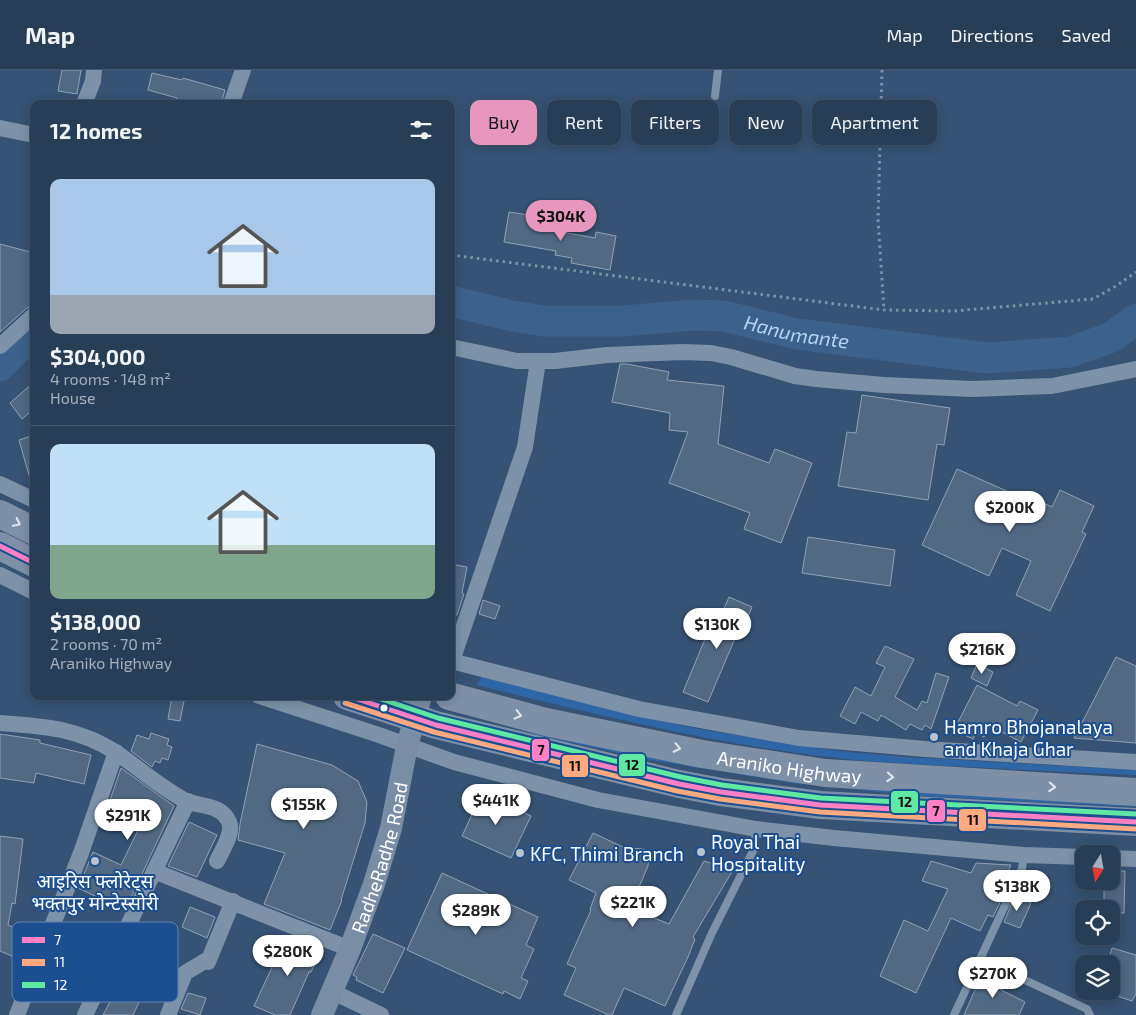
<!DOCTYPE html>
<meta charset="utf-8">
<style>
body{margin:0;font-family:"Exo 2","Noto Sans Devanagari",sans-serif;background:#344961;color:#f1f3f6;height:100vh;display:flex;flex-direction:column;font-size:19px;white-space:nowrap}
*{box-sizing:border-box;margin:0}
p{font-size:16px;color:#a5aeba}
.icon{flex:none;width:28px;height:28px;fill:none;stroke:currentColor;stroke-width:2;stroke-linecap:round;stroke-linejoin:round}
.map{position:relative;flex:1;overflow:hidden}
.sheet{position:absolute;left:30px;top:30px;width:425px;height:600px;display:flex;flex-direction:column;background:#283e57;border-radius:10px;box-shadow:0 2px 12px #0003,0 0 0 1px #44576d}
.sheet>*{flex:none}
.top-card{position:absolute;left:470px;top:30px;width:475px;height:45px;display:flex;gap:10px}
.needle{width:32px;rotate:191deg}
.buttons{position:absolute;left:1075px;top:775px;display:grid;gap:10px}
.buttons a{display:grid;place-items:center;width:45px;height:45px;border-radius:10px;background:#283e57;box-shadow:0 2px 12px #0003,0 0 0 1px #44576d;font-size:25px}
.price{position:absolute;translate:-50% -42px;padding:0 11px;border-radius:18px;background:#fff;color:#222;font-size:16px;line-height:32px;filter:drop-shadow(0 1px 2px #0008)}
.price::after{content:'';position:absolute;left:50%;top:30px;width:15px;height:11px;margin-left:-8px;background:inherit;clip-path:polygon(0 0,100% 0,50% 100%)}
.price.on{background:#e797bd;color:#111}
ul{padding:0;list-style:none}
li{display:grid;align-content:center;gap:10px;height:265px;padding:0 20px}
li+li{border-top:1px solid #44576d}
li span{display:grid;place-items:center;height:155px;border-radius:10px;color:#555}
li>.icon{margin-inline-start:auto}
span .icon{width:90px;height:90px;fill:#fffc;stroke-width:1}
li b{font-size:21px}
h2{display:flex;justify-content:space-between;align-items:center;height:60px;padding:0 20px;font-size:21px}
.tag{padding:0 18px;border-radius:10px;background:#283e57;box-shadow:0 2px 12px #0003,0 0 0 1px #44576d;font-size:18px;line-height:45px}
.tag.on{background:#e797bd;color:#111}
header{display:flex;align-items:center;gap:30px;box-sizing:border-box;height:70px;padding:0 25px;background:#283e57;border-bottom:1px solid #44576d}
header strong{font-size:24px}
nav{display:flex;gap:28px;margin-inline-start:auto;font-size:18px}
.map>svg:first-child{display:block}
</style>
<header>
<strong>Map</strong>
<nav><a>Map</a><a>Directions</a><a>Saved</a></nav>
</header>
<div class="map">
<svg width="1136" height="945" viewBox="0 0 1136 945">
<rect width="100%" height="100%" fill="#365274"/>
<g fill="#2f66a5">
<path d="M482,606L611,640L699,659L839,681L906,687L1136,700V705C1080,703 1025,700 969,697C925,695 881,693 837,688C715,674 596,645 477,615Z"/>
<path d="M442,637L563,663L1136,729V737L918,726L793,713L650,690L541,666Z"/>
</g>
<g fill="none" stroke-linecap="round" stroke-linejoin="round">
<g stroke="#3b618d" stroke-width="31">
<path id="s1" d="M451,231L512,246L544,251H623L694,245L724,246L797,264L987,288L1070,282L1112,267L1136,249"/>
<path d="M0,296L24,271L34,264"/>
</g>
</g>
<g fill="#526984" stroke="#92a2b6">
<path d="M62,0H81L77,24L58,21Z"/>
<path d="M152,3L182,10L183,8L225,20L221,34H176L177,28L148,20Z"/>
<path d="M509,142L542,147L540,158L595,168L596,162L616,166L610,200L571,193L572,188L555,185L556,181L504,172Z"/>
<path d="M0,174L34,183V235L27,238L0,262Z"/>
<path d="M620,294H627L669,302L667,310L724,316L718,374L769,393L775,379L812,393L781,473L744,459L750,443L669,413L688,362L669,360L670,343L612,332Z"/>
<path d="M34,312V339L22,349L10,333Z"/>
<path d="M862,325L950,338L944,375L937,374L928,430L838,416L847,362L856,363Z"/>
<path d="M34,365V408L30,409L19,370Z"/>
<path d="M957,399L1027,430L1029,426L1052,437L1060,420L1094,436L1082,462L1086,464L1050,541L1016,525L1031,491L1002,478L989,506L922,475Z"/>
<path d="M808,467L895,480L890,516L802,503Z"/>
<path d="M451,494L467,497L462,523L464,524L457,545H451Z"/>
<path d="M729,527L752,537L739,568L736,566L708,632L683,622L710,557L715,559Z"/>
<path d="M483,530L500,536L495,549L479,544Z"/>
<path d="M885,576L914,589L895,627L917,640L922,631L927,633L936,603L949,607L931,659L925,655L922,660L910,654L906,660L881,645L878,651L861,642L855,654L840,646L855,617L871,626L885,597L876,593Z"/>
<path d="M1116,587L1136,596V673L1074,668Z"/>
<path d="M977,594L993,602L987,616L971,608Z"/>
<path d="M977,615L1017,636L1020,631L1038,640L1021,672L990,656L984,667L976,663L973,669L954,660Z"/>
<path d="M172,626H185L180,651L168,649Z"/>
<path d="M151,663L169,669L167,675L172,677L168,690L162,688L160,693L155,691L152,697L131,681L137,665L149,669Z"/>
<path d="M0,664L40,670V673L91,685L84,714L36,703L34,713L0,708Z"/>
<path d="M257,674L332,695L358,711L367,732L365,753L341,830H342L330,860L264,834L285,783L238,770L240,754Z"/>
<path d="M121,698L174,736L126,838L102,826L101,829L78,818L93,782L121,795L140,756L106,742Z"/>
<path d="M482,723L531,746L511,788L462,766Z"/>
<path d="M189,752L217,765L197,807L168,796Z"/>
<path d="M593,763L623,777L650,780L648,796L630,838L669,854L704,791L733,800L693,867L695,869L688,887L665,936L624,918L612,945H609L564,925L576,898L567,894L591,840L590,839L596,823L569,810Z"/>
<path d="M0,766L23,769L15,834L12,833L8,855L27,863L24,868L35,873L26,892L0,881Z"/>
<path d="M931,791L971,803L976,793L1011,795L1000,820L1005,822L993,847L988,845L980,861L951,848L916,923L880,906L904,850L928,861L948,819L922,811Z"/>
<path d="M1111,801H1125L1124,843H1111V839H1104V811H1111Z"/>
<path d="M442,803L538,847L526,875L534,879L521,908L528,911L520,929L504,921L503,924L407,880Z"/>
<path d="M1015,826L1031,833L1020,858L1004,852Z"/>
<path d="M190,837L215,847L207,868L182,857Z"/>
<path d="M373,864L405,878L383,923L356,910L357,907L353,905Z"/>
<path d="M287,865L322,879L311,902H309L290,945H275L254,936Z"/>
<path d="M1112,878L1136,885V924L1132,931L1111,924V894H1107Z"/>
<path d="M128,879L158,893L133,945H103L117,919L110,916Z"/>
<path d="M993,903L1006,909L1001,920L1025,932L1019,945H964L981,906L984,907L986,904L991,906Z"/>
<path d="M188,923L206,928L200,945L181,939Z"/>
</g>
<g fill="none" stroke-linecap="round" stroke-linejoin="round">
<g stroke="#7d92a8" stroke-width="3" stroke-dasharray="2.5 4" stroke-linecap="butt">
<path d="M882,0L878,149L884,240"/>
<path d="M451,185L884,240L954,241L1093,229L1116,216L1136,202"/>
</g>
<g stroke="#7d92a8" stroke-width="8">
<path d="M715,26L718,0"/>
<path d="M980,889L1087,939L1090,945"/>
<path d="M676,945L711,865L754,779L756,759"/>
<path d="M954,945L1022,799L1024,785"/>
</g>
<g stroke="#7d92a8" stroke-width="16">
<path d="M84,34L93,11L94,0"/>
<path d="M231,34L243,0"/>
<path d="M0,58L34,65"/>
<path d="M0,276L34,245"/>
<path d="M451,277L517,291H555L607,285L682,282L711,283L731,287L795,306L816,309L884,315L972,319L1052,316L1136,299"/>
<path d="M0,414L34,430"/>
<path d="M0,505L34,522"/>
<path d="M451,591L639,639L799,668L925,679L1136,692"/>
<path d="M452,591L525,377L538,291"/>
<path d="M259,626L379,665L454,692L598,730L756,759L834,768L1024,785L1084,787"/>
<path d="M0,653C43,656 79,658 117,683C140,699 161,718 186,731C201,737 221,734 229,752C234,763 222,780 217,791"/>
<path d="M1111,788L1136,789"/>
<path d="M154,801L350,879"/>
<path d="M331,921L381,945"/>
<path d="M17,945L81,783L116,682"/>
<path d="M85,945L188,731"/>
<path d="M168,945L185,903L205,891L208,892L233,831"/>
</g>
<path stroke="#798da4" stroke-width="22" id="s2" d="M322,945L350,879L374,814L391,758L407,676L421,626"/>
<g stroke="#7e90a7" stroke-width="28">
<path d="M0,444L34,461"/>
<path d="M0,476L34,493"/>
<path d="M347,626L436,655L679,714L721,722L820,735L1136,752"/>
<path id="s3" d="M449,626L546,652L702,684L825,703L1136,722"/>
</g>
<defs>
<g id="bus-1">
<path d="M0,476L34,493"/>
<path d="M348,626L436,655L679,714L721,722L820,735L1136,752"/>
</g>
<path id="bus-2" d="M345,633L434,662L677,721L720,729L820,742L1136,759"/>
<path id="bus-3" d="M372,626L438,648L681,707L722,715L821,728L1136,744"/>
</defs>
<use href="#bus-1" stroke="#1b4f8f" stroke-width="9"/>
<use href="#bus-2" stroke="#1b4f8f" stroke-width="9"/>
<use href="#bus-3" stroke="#1b4f8f" stroke-width="9"/>
<use href="#bus-1" stroke="#ff80c5" stroke-width="5"/>
<use href="#bus-2" stroke="#ffa980" stroke-width="5"/>
<use href="#bus-3" stroke="#60e9a3" stroke-width="5"/>
</g>
<defs><path id="oneway-chevron" d="M-2-3.5L2.5 0L-2 3.5" fill="none" stroke-width="1.6" stroke-linecap="round" stroke-linejoin="round" transform="scale(1.25)"/></defs>
<g stroke="#e5e9ed">
<use href="#oneway-chevron" transform="translate(17 453) rotate(26)"/>
<use href="#oneway-chevron" transform="translate(518 645) rotate(14)"/>
<use href="#oneway-chevron" transform="translate(677 678) rotate(12)"/>
<use href="#oneway-chevron" transform="translate(890 707) rotate(4)"/>
<use href="#oneway-chevron" transform="translate(1052 717) rotate(4)"/>
</g>
<circle fill="#fff" stroke="#1b4f8f" stroke-width="2" cx="384" cy="638" r="4.5"/>
<g fill="#b9c2ce" stroke="#1b4f8f" stroke-width="2">
<circle cx="934" cy="667" r="5"/>
<circle cx="701" cy="782" r="5"/>
<circle cx="520" cy="783" r="5"/>
<circle cx="95" cy="791" r="5"/>
</g>
<g text-anchor="middle" dominant-baseline="central" stroke-width="4" stroke-linejoin="round" paint-order="stroke">
<g font-size="19" fill="#fff" stroke="#1b4f8f" text-anchor="start">
<text x="944" y="656">Hamro Bhojanalaya<tspan x="944" dy="22">and Khaja Ghar</tspan></text>
<text x="711" y="771">Royal Thai<tspan x="711" dy="22">Hospitality</tspan></text>
<text x="530" y="783">KFC, Thimi Branch</text>
<text x="95" y="810" text-anchor="middle">आइरिस फ्लोरेट्स<tspan x="95" dy="22">भक्तपुर मोन्टेस्सोरी</tspan></text>
</g>
<g font-size="19" fill="#fff" stroke="#1b4f8f">
<text stroke="none"><textPath href="#s3" startOffset="348">Araniko Highway</textPath></text>
<text stroke="none"><textPath href="#s2" startOffset="168">RadheRadhe Road</textPath></text>
</g>
<g font-size="20" font-style="italic" fill="#b5d3f5" stroke="#1b4f8f">
<text stroke="none"><textPath href="#s1" startOffset="350">Hanumante</textPath></text>
</g>
</g>
<rect x="12" y="852" width="166" height="80" rx="8" fill="#1b4f8f" stroke="#5f84b1" stroke-width="1"/>
<rect x="22" y="867" width="23" height="6" fill="#ff80c5"/>
<rect x="22" y="889" width="23" height="7" fill="#ffa980"/>
<rect x="22" y="912" width="23" height="6" fill="#60e9a3"/>
<g font-size="14" fill="#fff">
<text x="54" y="875">7</text>
<text x="54" y="897">11</text>
<text x="54" y="920">12</text>
</g>
<g stroke="#1b4f8f" stroke-width="2">
<rect x="531" y="668" width="19" height="24" rx="5" fill="#ff80c5"/>
<rect x="618" y="683" width="28" height="24" rx="5" fill="#60e9a3"/>
<rect x="561" y="684" width="28" height="24" rx="5" fill="#ffa980"/>
<rect x="890" y="720" width="29" height="24" rx="5" fill="#60e9a3"/>
<rect x="926" y="729" width="20" height="24" rx="5" fill="#ff80c5"/>
<rect x="958" y="738" width="29" height="24" rx="5" fill="#ffa980"/>
</g>
<g font-size="14" text-anchor="middle" font-weight="bold" fill="#111">
<text x="541" y="685">7</text>
<text x="632" y="700">12</text>
<text x="575" y="701">11</text>
<text x="905" y="737">12</text>
<text x="936" y="746">7</text>
<text x="973" y="755">11</text>
</g>
</svg>
<div class="buttons">
<a><svg class="needle" viewBox="-14 -14 28 28"><path d="M0-13l5 13h-10z" fill="#e53935"/><path d="M0 13l5-13h-10z" fill="#a5aeba"/></svg></a>
<a><svg class="icon" aria-label="locate" viewBox="0 0 24 24"><circle cx="12" cy="12" r="6"/><path d="M12 2v4M12 18v4M2 12h4M18 12h4"/></svg></a>
<a><svg class="icon" aria-label="layers" viewBox="0 0 24 24"><path d="M12 4l9 5-9 5-9-5zM3 14l9 5 9-5"/></svg></a>
</div>
<b class="price on" style="left:561px;top:172px">$304K</b>
<b class="price" style="left:1010px;top:463px">$200K</b>
<b class="price" style="left:717px;top:580px">$130K</b>
<b class="price" style="left:982px;top:605px">$216K</b>
<b class="price" style="left:496px;top:756px">$441K</b>
<b class="price" style="left:304px;top:760px">$155K</b>
<b class="price" style="left:128px;top:771px">$291K</b>
<b class="price" style="left:1017px;top:842px">$138K</b>
<b class="price" style="left:633px;top:858px">$221K</b>
<b class="price" style="left:476px;top:866px">$289K</b>
<b class="price" style="left:288px;top:907px">$280K</b>
<b class="price" style="left:993px;top:929px">$270K</b>
<div class="top-card">
<a class="tag on">Buy</a>
<a class="tag">Rent</a>
<a class="tag">Filters</a>
<a class="tag">New</a>
<a class="tag">Apartment</a>
</div>
<section class="sheet">
<h2>12 homes<svg class="icon" aria-label="filters" viewBox="0 0 24 24"><path d="M4 7h16M4 17h16"/><circle cx="9" cy="7" r="2"/><circle cx="15" cy="17" r="2"/></svg></h2>
<ul>
<li><span style="background:linear-gradient(#a9c7e8 75%,#9aa5b1 0)"><svg class="icon" aria-label="home" viewBox="0 0 24 24"><path d="M3 11l9-7 9 7M6 9v11h12V9"/></svg></span><div><b>$304,000</b><p>4 rooms · 148 m²</p><p>House</p></div></li>
<li><span style="background:linear-gradient(#bfe0f5 65%,#7fa58c 0)"><svg class="icon" aria-label="home" viewBox="0 0 24 24"><path d="M3 11l9-7 9 7M6 9v11h12V9"/></svg></span><div><b>$138,000</b><p>2 rooms · 70 m²</p><p>Araniko Highway</p></div></li>
</ul>
</section>
</div>
